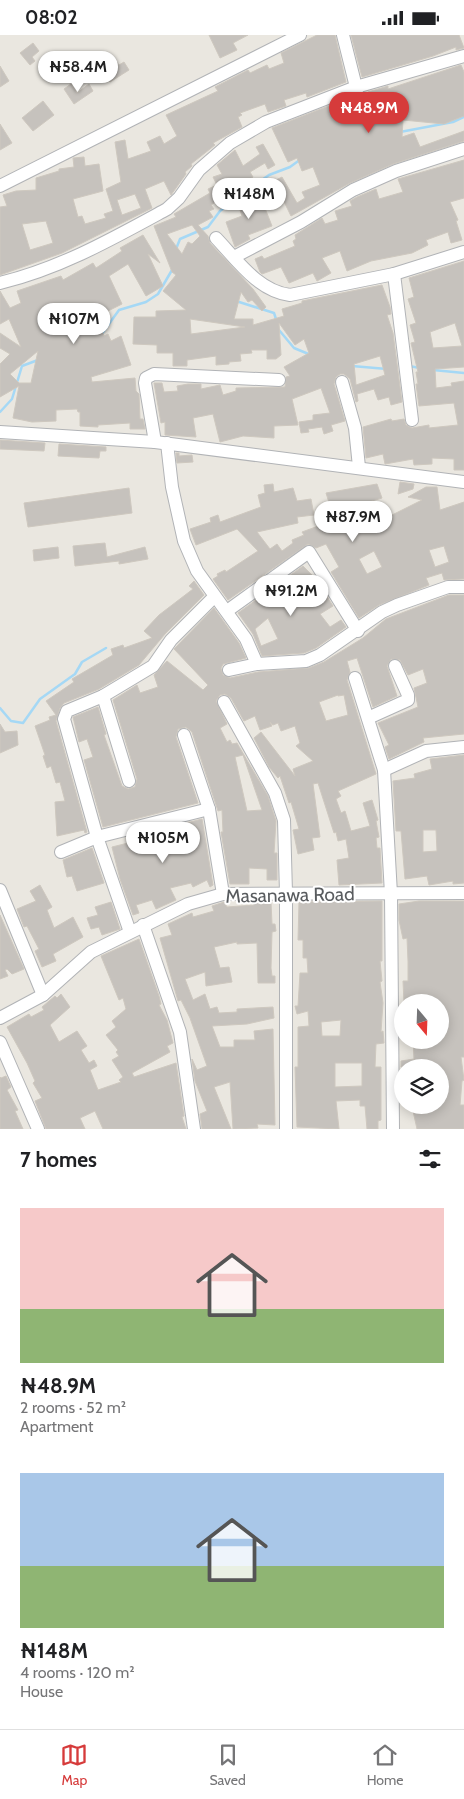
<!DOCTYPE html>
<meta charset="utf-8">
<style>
body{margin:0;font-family:Cabin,sans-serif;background:#f6f6f6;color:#202124;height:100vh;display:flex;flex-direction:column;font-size:19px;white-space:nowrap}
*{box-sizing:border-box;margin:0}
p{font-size:16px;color:#757577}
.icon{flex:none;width:28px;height:28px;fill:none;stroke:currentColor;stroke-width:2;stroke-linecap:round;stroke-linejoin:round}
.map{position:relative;height:1094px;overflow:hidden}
.details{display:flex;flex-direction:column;background:#fff;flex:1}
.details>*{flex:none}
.needle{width:32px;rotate:161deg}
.controls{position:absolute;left:394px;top:959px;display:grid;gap:10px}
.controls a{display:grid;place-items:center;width:55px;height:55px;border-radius:50%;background:#fff;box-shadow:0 2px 12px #0003;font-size:25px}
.price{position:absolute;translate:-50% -42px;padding:0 11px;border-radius:18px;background:#fff;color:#222;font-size:16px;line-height:32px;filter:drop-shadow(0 1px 2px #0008)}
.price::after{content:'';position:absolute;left:50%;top:30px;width:15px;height:11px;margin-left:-8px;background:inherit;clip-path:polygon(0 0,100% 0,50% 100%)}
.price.on{background:#d63b3b;color:#fff}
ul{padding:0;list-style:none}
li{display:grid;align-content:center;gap:10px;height:265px;padding:0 20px}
li span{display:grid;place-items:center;height:155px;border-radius:0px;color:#555}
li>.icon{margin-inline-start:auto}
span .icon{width:90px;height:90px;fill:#fffc;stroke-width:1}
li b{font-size:21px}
h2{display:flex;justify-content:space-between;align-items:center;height:60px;padding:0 20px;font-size:21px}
.status{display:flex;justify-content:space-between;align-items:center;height:35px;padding:0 25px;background:#fff;direction:ltr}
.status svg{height:14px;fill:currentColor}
.dock{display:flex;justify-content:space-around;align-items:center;height:70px;border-top:1px solid #e0e0e0;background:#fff;font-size:14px;color:#757577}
.dock a{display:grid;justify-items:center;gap:2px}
.dock .on{color:#d63b3b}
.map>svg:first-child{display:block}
</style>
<div class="status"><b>08:02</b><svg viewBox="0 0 49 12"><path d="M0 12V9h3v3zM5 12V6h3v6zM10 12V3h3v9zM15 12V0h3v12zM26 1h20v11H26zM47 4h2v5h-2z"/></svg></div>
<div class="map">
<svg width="464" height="1094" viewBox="0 0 464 1094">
<rect width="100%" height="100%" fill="#eae7e0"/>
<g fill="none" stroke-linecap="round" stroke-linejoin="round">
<g stroke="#a5d8f5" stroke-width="2.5">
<path d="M400,97L453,87L464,82"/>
<path d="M176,214L180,204L208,192L220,176L245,157L269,140L290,132L301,124"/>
<path d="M236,266L274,278L276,284"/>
<path d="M279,295L294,313L311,320"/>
<path d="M101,300L119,275L146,267L158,259L172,235"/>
<path d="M352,331L387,334"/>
<path d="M409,331L420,333"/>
<path d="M433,335L464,338"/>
<path d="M0,377L12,364L22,331L38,325"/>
<path d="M0,673L11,686L23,688L40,664L75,639L82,627L106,613"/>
</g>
</g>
<g fill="#c6c2bd" stroke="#cec8bf" fill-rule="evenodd">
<path d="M209,0H248L233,8L237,15L220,23Z"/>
<path d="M317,0H335L346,47L307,62L306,58L284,65L286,71L268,77L265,69L240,78L242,80L238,82L242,92L213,108L215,110L191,129L192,131L185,137L186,139L171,160L164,146L145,154L152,173L62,218L0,240V172L7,171L3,160L16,156L36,155V143L59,136V134L74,132L73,123L84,122L85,131L99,129L103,156L73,164L78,182L82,181L85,189L106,183L104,179L113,176L106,154L121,147L115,107L125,105L128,124L151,116L147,107L160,101L164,109L177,101L166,80L218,56L215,52L248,35L250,38L267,30L269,34L284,28L281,18ZM135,159L141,173L122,180L117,165ZM46,186L53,208L30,215L22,189Z"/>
<path d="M351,0H459L464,13L456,15V12L433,21L362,42Z"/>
<path d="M33,8L39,16L32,22L35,26L30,30L20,18Z"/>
<path d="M116,26L119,30L124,27L129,35L110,47L101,32L106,28L108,31Z"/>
<path d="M461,30L464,37V81L444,89L403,85L402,102L414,98L420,112L464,96V106L393,129L350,148L291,181L274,146L282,142L297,168L305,163L302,157L320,150L313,132L302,136L297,123L288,127L272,93L349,63L352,77L361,80L366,75L367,68L370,67L368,57L388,51V54Z"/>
<path d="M0,31L9,46L0,52Z"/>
<path d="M71,49L77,58L89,49L93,56L74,69L64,54Z"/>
<path d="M43,66L54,80L33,96L22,83Z"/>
<path d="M0,89L12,108L0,115Z"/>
<path d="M263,109L275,130L268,134L265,128L250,137L253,142L211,170L214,174L209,176L213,182L198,190L208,201L210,208L253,254L266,272L262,276L252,265L248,267L241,257L234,284H253V290L284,281L282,274L302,268V266L382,250L390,272L391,279L387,280L393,298L402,367L391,370L389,362L378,365L374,354L357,359L358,366L356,367L350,344L344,339H340L336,342L334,349L345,386L331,390L333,396L324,399L322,392L308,394L309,397L301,398L299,387L313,385V380L330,378L321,353L292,364L298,390L274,391V403L243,401L220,407L213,379L193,383L196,402L165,400V387L161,388L154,348H162L164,357L178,356L177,351L188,349H201V354L220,350L223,360L236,356V353L285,352L286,342L290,341L284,332L309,318L304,304L295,310L279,288L281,320L276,324H267V315H251L252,318L240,319L241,326L229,327V329L216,330V321L187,325V331H173V318H157V310L133,309L134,282H156V276L186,275L163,256L176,240L172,237L154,191L176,182L174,179L210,158L208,154L217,150L213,142L222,139L217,130L235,115L243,131L260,119L256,112ZM192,190L200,201L192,209L188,207L182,219L167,199ZM190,284L245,292L191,299ZM380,321L385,340L356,350L354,329Z"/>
<path d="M464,125V163L450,167L458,185L456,186L462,205L451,208L448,197L426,205L428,210L412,218L371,226L347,236L340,216L322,223L331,238L317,246L313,238L289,248L281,232L262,239L260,237L255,224L262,221L264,224L295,211L293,206L296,204L295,200L322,183L325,189L338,185L335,176L352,171L350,166L357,162L376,154L379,164L403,157L398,144Z"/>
<path d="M259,158L272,191L248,200L250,204L235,212L226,187L242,181L237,166Z"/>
<path d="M143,200L160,228L148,219L163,251L146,261L128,229L109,241L122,269L96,282L104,301L108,299L111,306L121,301L131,330L91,342L92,347L135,343L136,356L139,359L140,384H143L145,394H130V388L98,390V392L80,391V377H78L77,374L56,375V386L32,387L13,383L19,351L0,362V329L10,319L0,313V298L21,312L9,284L0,289V256L10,273L21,268L17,256L61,241L63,245L93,228L96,233L122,216L120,213ZM38,316L31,348H19L10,339Z"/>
<path d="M464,226V332L435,334L436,353L452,351L451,348L464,346V435H454V424L432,423V429L414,430L413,424L385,429L383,419L366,423L363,392L391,384L392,386L404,384L406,390L412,393L429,390V393L458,390L454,368L419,371L416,349H418L416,337H418L411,308L415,307L410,290L416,288L408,264L414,262L409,243ZM455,288L462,311L433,313L430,297Z"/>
<path d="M0,405L45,408L44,416L0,414Z"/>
<path d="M59,409L106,412V416H100L99,423L58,421Z"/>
<path d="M176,418H179V421L192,420L193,427L177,428Z"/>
<path d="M400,447L414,449L413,454L398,459Z"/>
<path d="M273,449L274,457L293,453L297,466L311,464L314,480L297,482L298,488L257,497L270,514L277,509L282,516L293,508L292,505L304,500L302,497L354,478L353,474L332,477L326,458L377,449L382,463L365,468L371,484L387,475L390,481L422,465L408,462L426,452H437L440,475L464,467V544L444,545L442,538L426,543L429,550L379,570L359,583L331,537L339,532L326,509L316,513L308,509L228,565L213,544L218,541L217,539L225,535L226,537L258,516L237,494L196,510L190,494L211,487L210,483L218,480L220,487L261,472L258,460L265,458L264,450ZM444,511L449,527L435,532L429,515ZM374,516L382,532L367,539L359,524Z"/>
<path d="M129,453L132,478L28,492L24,468Z"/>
<path d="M105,508L107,522L145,512L148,524L119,529V526L75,531L73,511Z"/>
<path d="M58,512L59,523L34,526L33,515Z"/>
<path d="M303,531L316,544L333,571L320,579L330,592L341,585L346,592L316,613L304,618L262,621L253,599L238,578ZM268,583L278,604L261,611L255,594Z"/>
<path d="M194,546L204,560L165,599L139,630L99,654L64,668L60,673L56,686L87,797L85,798L84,795L57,801L55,767L65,766L60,747L56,748L51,731L47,733L43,721L45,720L35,691L50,685L49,682L56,680L46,666L74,647L72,644L113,620L111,614L123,610L124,613L152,603L144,596L159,580L193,554L189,551Z"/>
<path d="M449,560H464V699L423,703L424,707L389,724L385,712L389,710L378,688L418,672L414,653L427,648L423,634L408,640L400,625L391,624L387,631L397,661L373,672L357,623L347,626L350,637L347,645L376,739L338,756L341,761L336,764L341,778L345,776L351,796L370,791L363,768L372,765L378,785L376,786L379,802L376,803L377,813H380L382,848L339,850L337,825L349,823L346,804L338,806L336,797L334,798L318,748L313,749L320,802L312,803L314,815L298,819L293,795L299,794L291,767L289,768L280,741L278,743L269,732L254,703L261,697L295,741L293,734L313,726L296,711L300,708L295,691L281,696L278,688L273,690L270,687L272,691L260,695L255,681L244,686L231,663L225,659L220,660L216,666L227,689L220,693L227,707L230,705L232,709L237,708L268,761L276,786L274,818H277V845H267V834L249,833V849H230L221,797H223L222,775L218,776L192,697L186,692L178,694L176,702L198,768L103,792L84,725L93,722L87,704L79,707L73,682L98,672L106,699L104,700L122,751L128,754L135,752L137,744L113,665L137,650L140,658L158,652L154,640L167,626L203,655L208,650L174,614L214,573L239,608L246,623L223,629L221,633L223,640L230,643L258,637L309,633L324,627L363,603L386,584ZM338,660V661L344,660L348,680L326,686L319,667ZM243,720L262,775L247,776L235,722Z"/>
<path d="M0,689L5,697L17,696L18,710L0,718Z"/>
<path d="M464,720V848L453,849V846L429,850L427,841L405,844L401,796H396L393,746L415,743L414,739L432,734L430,724ZM423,795H436L437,816L423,817Z"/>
<path d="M202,784L213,850L210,852L207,845L193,852L191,848L170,853L176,865L156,874L152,865L136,870L139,878L133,880L120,844L112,812L144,804L143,799Z"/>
<path d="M92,813L104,848L77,856L72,841L67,842L63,825Z"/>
<path d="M40,850L52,872L47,875L54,893L73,882L83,902L53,919L56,926L42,932L35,916L39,914L27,891L24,892L17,874L36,866L30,856Z"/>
<path d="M382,866V926H380L382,946L380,947L383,968L381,997L383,996L384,1008L376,1009L375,1032H381V1085L378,1086V1094H367L365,1071H360V1065L336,1066L339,1094L297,1092L295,1032H298V992L309,991L308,976L297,979L295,971H298L300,938H308L307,923H303V905H298L299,867ZM341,985L340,1001H322L321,987ZM335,1028H362V1051L335,1052Z"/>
<path d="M419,866H464V1022H461L464,1045L462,1046L460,1070H464V1094H417L413,1076L440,1070V1032H401V1026L414,1024L413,1005H440V968H404L403,946H408V926L407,903L403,904L399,885V869Z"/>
<path d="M111,867L120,894L102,900L99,892L91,894L87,883L98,880L95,872Z"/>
<path d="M224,867L227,872L254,870L253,867H271L272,889H275L276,896L272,897L271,933L272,941H275V948H258L257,908L237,909V907L214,912L220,933L229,932L232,947L206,951L205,937L185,944L193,965L205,959L210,974L217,972L219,978L237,977V974L273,972L274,983L247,989L212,991L220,1012H234V1005H255L254,996L273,994L275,1090L257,1089L258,1093L233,1094L230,1047L214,1052L231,1094H202L200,1079L207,1076L195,1046L192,1024L197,1035L207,1031L190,983L181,965L178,966L160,903L172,900L168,889L192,878L193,882L214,876L212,871Z"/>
<path d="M0,880L24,934L12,939L7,934L5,935L8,941L0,944Z"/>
<path d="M139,904L159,961L161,969L159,970L167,985L173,1008L167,1011L170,1017L132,1038L134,1042L176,1028L184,1081L182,1082L186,1094H103L95,1076L80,1083L85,1094H46L35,1066L42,1063L33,1048L35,1046L27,1028L7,992L29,979L31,982L44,975L42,972L55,961L57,963L61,959L70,972L50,990L59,1007L77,996L87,1011L81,1015L89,1028L94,1025L97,1031L90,1035L98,1055L121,1047L119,1045L123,1042L112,1025L119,1021L116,1017L118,1015L106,1000L116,992L112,986L126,974L123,963L119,965L101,921Z"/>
<path d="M6,1041L11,1052L7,1055L18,1075L15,1076L23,1094H0V1042L1,1043Z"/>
</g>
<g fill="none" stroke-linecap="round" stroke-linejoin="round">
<defs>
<g id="minor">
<path d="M343,0L356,52L359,72"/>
<path d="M0,151L300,0"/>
<path d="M216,203C237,225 258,256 290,260L394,239L464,217"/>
<path d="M234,222L301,187L353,155L396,136L464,114"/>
<path d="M394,239L412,385"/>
<path d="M0,248C61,233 112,204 167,174L179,163L199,135L230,108L266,87L356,52L464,21"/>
<path d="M342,347L355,393L359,432"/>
<path d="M0,397L155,407L464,447"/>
<path d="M155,407L145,348L146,343L154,339L279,345"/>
<path d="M167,408L172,452L184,506L197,536L246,604L257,629"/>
<path d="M227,576L309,517L358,596"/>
<path d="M229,635L257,629L306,626L320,620L382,577L397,570L448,552H464"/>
<path d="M355,643L384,735L391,859L393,1094"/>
<path d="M103,661L129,746"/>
<path d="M224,667L275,758L284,785L286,858V1094"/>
<path d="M368,683L408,665V660L395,631"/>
<path d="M184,700L209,774L223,859"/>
<path d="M384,735L426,716L464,712"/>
<path d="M61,817L97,802L209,774"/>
<path d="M0,855L43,960"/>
<path d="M143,890L180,997L194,1094"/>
<path d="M130,897L97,802L64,684L67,676L103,661L153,631L171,605L214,562"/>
<path d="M0,983L43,960L91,917L188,869L223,859L464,858"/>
<path d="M0,1007L38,1094"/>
</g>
</defs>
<use href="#minor" stroke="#b1b3b6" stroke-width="14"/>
<use href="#minor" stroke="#fff" stroke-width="12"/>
</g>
<g text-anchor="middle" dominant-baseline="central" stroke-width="4" stroke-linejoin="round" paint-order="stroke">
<g font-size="19" fill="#595c5f" stroke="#fff">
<text transform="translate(290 860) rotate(-1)">Masanawa Road</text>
</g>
</g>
</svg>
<div class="controls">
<a><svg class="needle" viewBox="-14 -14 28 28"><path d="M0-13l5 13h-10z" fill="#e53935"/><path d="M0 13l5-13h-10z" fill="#757577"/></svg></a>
<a><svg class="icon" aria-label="layers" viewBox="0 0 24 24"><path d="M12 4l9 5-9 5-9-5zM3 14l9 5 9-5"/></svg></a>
</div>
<b class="price" style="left:78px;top:58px">₦58.4M</b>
<b class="price on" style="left:369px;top:99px">₦48.9M</b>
<b class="price" style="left:249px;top:185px">₦148M</b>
<b class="price" style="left:74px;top:310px">₦107M</b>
<b class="price" style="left:353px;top:508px">₦87.9M</b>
<b class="price" style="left:291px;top:582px">₦91.2M</b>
<b class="price" style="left:163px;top:829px">₦105M</b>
</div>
<section class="details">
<h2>7 homes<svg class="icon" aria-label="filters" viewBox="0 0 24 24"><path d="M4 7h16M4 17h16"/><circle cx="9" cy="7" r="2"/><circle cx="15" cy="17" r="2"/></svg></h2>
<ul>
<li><span style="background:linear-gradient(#f6c9c9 65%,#8fb573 0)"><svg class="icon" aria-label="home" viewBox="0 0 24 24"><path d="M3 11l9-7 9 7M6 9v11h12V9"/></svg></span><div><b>₦48.9M</b><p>2 rooms · 52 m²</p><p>Apartment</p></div></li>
<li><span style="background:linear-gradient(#a9c7e8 60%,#8fb573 0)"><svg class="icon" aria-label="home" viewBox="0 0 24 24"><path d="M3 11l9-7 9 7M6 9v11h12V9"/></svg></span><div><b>₦148M</b><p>4 rooms · 120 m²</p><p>House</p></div></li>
</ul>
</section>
<nav class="dock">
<a class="on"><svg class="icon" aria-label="map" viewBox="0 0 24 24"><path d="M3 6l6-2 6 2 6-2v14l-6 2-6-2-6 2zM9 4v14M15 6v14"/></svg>Map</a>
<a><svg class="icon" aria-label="saved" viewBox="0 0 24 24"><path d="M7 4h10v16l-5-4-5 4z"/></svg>Saved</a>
<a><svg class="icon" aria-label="home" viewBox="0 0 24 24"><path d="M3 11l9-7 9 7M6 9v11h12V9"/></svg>Home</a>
</nav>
